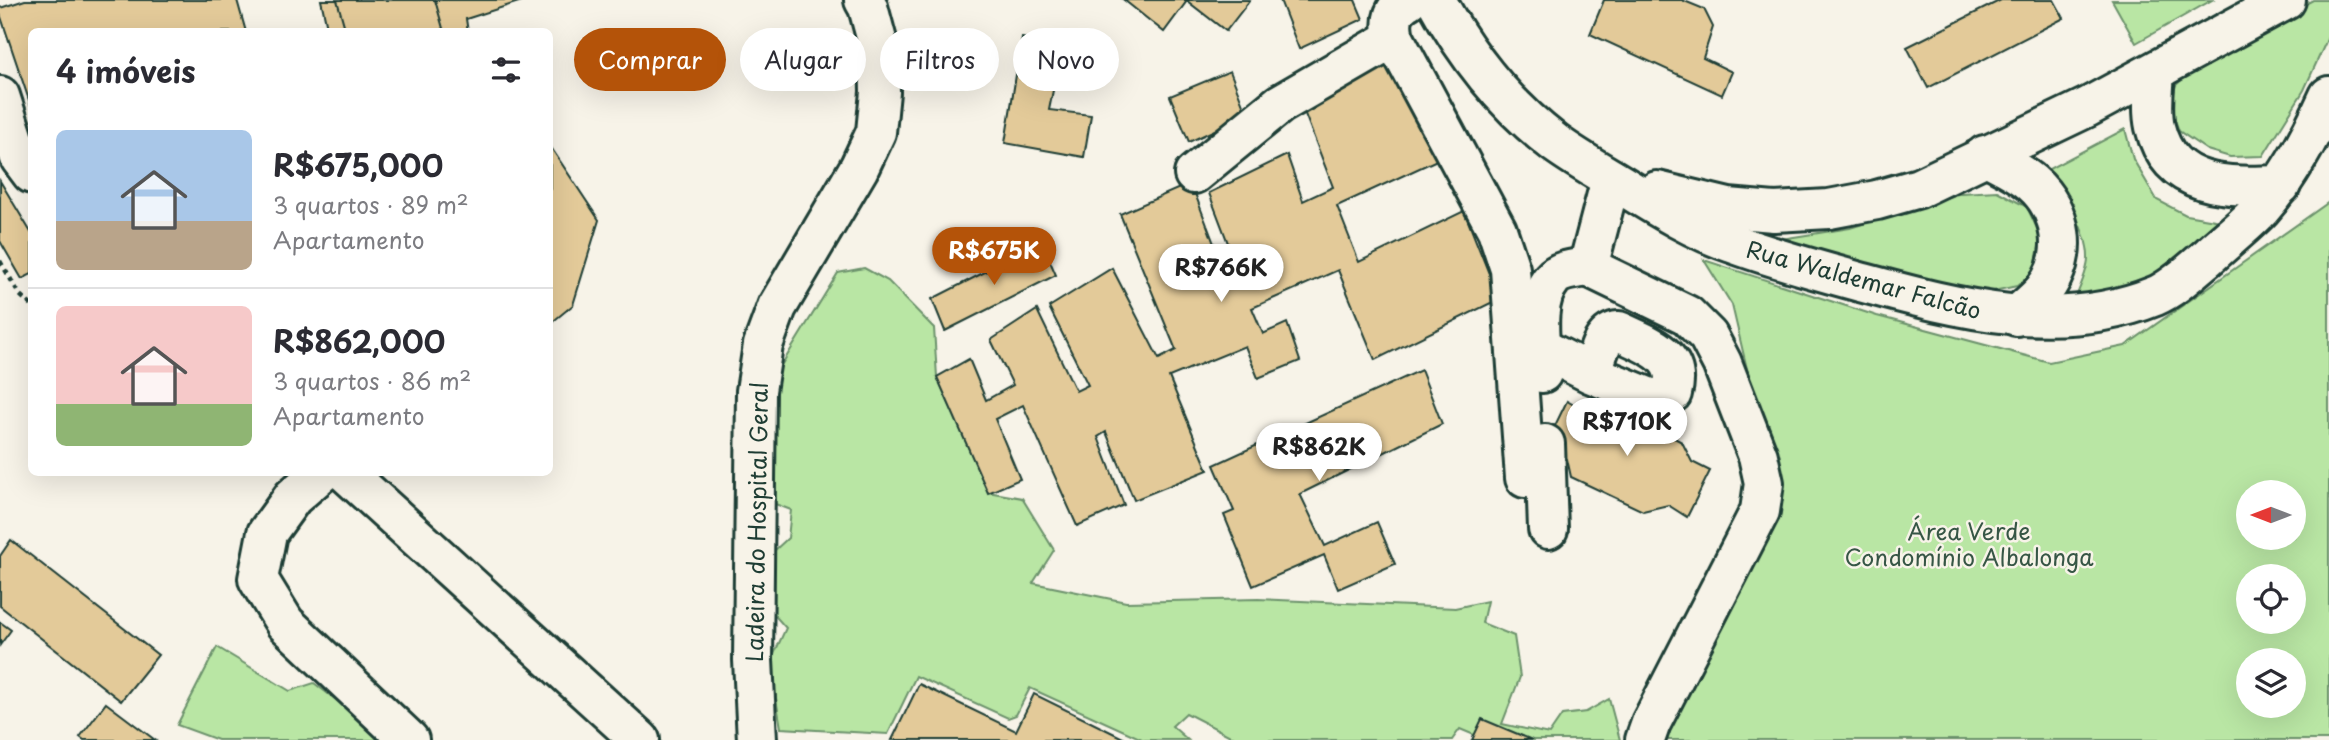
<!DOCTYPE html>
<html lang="pt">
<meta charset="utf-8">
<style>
body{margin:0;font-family:"Playpen Sans",sans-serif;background:#f7f7f7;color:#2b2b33;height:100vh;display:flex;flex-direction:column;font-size:26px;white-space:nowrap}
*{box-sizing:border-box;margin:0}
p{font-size:23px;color:#7c7c81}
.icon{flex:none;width:38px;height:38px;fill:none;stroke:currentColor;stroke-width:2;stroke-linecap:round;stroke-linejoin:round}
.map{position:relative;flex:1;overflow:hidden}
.sheet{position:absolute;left:28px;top:28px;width:525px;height:448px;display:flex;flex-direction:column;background:#fff;border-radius:10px;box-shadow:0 7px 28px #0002}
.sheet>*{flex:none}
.top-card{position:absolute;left:574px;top:28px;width:665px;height:63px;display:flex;gap:14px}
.needle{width:46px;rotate:270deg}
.buttons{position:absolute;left:2236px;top:480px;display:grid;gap:14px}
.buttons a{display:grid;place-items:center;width:70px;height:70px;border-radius:50%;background:#fff;box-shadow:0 7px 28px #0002;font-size:35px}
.price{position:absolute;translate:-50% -60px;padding:0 16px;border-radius:24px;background:#fff;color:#222;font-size:23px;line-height:46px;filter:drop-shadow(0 2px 4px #0008)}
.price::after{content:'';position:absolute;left:50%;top:42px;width:21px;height:16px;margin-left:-10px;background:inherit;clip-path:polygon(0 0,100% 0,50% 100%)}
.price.active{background:#b45309;color:#fff}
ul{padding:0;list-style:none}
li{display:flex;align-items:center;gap:21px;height:175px;padding:0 28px}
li+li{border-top:2px solid #e1e1e2}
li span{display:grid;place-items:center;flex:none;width:196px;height:140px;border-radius:10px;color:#555}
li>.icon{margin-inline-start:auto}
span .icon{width:84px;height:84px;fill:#fffc;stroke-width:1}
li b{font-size:30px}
h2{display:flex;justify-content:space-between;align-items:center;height:84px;padding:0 28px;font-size:30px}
.tag{padding:0 24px;border-radius:32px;background:#fff;box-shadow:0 7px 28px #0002;font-size:24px;line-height:63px}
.tag.active{background:#b45309;color:#fff}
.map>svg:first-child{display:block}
</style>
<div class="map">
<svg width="2329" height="740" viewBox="0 0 2329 740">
<rect width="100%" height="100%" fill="#f7f3e8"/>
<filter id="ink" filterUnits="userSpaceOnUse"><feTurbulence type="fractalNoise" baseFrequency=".0143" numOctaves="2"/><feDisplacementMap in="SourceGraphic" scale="14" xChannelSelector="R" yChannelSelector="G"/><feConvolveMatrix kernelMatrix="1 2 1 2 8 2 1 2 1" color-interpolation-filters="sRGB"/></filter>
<g filter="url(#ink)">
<g fill="#b9e6a4" stroke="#6c926c" stroke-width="2" fill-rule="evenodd">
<path d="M2112,0H2212L2136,43Z"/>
<path d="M2313,0H2329V35L2304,90L2263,156L2230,157L2207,150L2179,131L2170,106L2176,85L2206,58Z"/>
<path d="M2125,129L2133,159L2157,200L2186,215L2226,222L2161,284L2070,311C2075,298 2088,273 2088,259C2089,230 2062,193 2045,171Z"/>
<path d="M1997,191L2027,207L2041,237L2034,271L2017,286L1979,294L1775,240L1850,228L1961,193Z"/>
<path d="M2329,202V740H1628L1777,497L1732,305L1704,260L1877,316L2049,362L2125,346ZM2249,492H2294V537H2249ZM2249,576H2294V621H2249ZM2249,660H2294V705H2249Z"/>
<path d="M864,268L888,281L934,328L937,377L988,492L1022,498L1054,550L1033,583L1126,602L1258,599L1455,608L1487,601L1482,623L1514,636L1520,677L1502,724L1549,734L1562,715L1586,712L1609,699L1620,740H1486L1460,729L1452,740H1238L1186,713L1172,726L1188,740H1144L1030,688L1016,715L1008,718L916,676L888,734L781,728L770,663L786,628L769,609L774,551L788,538L791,510L770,502L766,390L838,273Z"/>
<path d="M217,647L290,691L314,683L388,740H218L177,725Z"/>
</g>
<g fill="#e3ca99" stroke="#1f3d34" stroke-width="2">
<path d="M25,0H237L246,32H32V109L0,14V8Z"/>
<path d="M321,0H525L466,19L468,32H328Z"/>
<path d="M337,0H435L444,32H346Z"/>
<path d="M1124,0H1250L1226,31L1187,1L1164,32Z"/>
<path d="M1280,0H1355L1363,19L1299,49Z"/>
<path d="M1604,0H1682L1704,9L1713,27L1703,58L1732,72L1722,95L1590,34Z"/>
<path d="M2001,0H2054L2064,18L1928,88L1907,47Z"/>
<path d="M1022,38L1062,46L1049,110L1091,115L1084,157L1005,143Z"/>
<path d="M1384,56L1437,160L1337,206L1359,262L1464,211L1499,299L1375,360L1338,270L1252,308L1263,334L1287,323L1300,361L1258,378L1245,346L1169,377L1208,470L1134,500L1106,432L1098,437L1124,505L1077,526L1023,405L995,419L1020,479L988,493L937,377L969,359L986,400L1013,385L991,340L1037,310L1076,391L1088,385L1049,307L1112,268L1159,359L1176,350L1120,214L1191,183L1230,286L1242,280L1209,193L1287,155L1303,201L1333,187L1300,101Z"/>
<path d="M1230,71L1247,115L1189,142L1170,96Z"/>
<path d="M550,146L599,220L573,305L550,324Z"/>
<path d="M0,181L32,234V274L22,279L0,241Z"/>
<path d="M1042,243L1056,275L945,331L932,299Z"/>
<path d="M1421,370L1442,424L1300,494L1325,546L1377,522L1395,564L1338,589L1324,555L1253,586L1224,515L1234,511L1214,465Z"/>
<path d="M1567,401L1588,413L1609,403L1682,442L1692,462L1710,471L1687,517L1668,505L1643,511L1571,477L1567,459L1545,446Z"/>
<path d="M11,540L158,655L121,701L0,606V556Z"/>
<path d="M0,622L11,630L0,645Z"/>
<path d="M919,684L1016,731L1034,694L1127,740H892Z"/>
<path d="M106,703L155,740H84L80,737Z"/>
<path d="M1482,719L1532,740H1472Z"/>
</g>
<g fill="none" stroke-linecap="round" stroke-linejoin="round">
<defs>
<g id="minor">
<path d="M1408,0C1392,9 1390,21 1394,38L1497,230L1510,269L1525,478"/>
<path d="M1436,0C1466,55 1505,105 1555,143C1577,159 1602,173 1625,187C1659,208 1694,230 1732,243C1775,259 1820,271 1864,283C1960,309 2058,335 2155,296C2174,288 2192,270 2208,257C2225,241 2245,226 2261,209C2290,176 2311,136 2329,96"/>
<path d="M2155,72C2154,90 2151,109 2155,127C2170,190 2229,187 2281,185"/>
<path d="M0,96L20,158L32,174"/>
<path d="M1985,155C2001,164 2018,171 2032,183C2063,210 2070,257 2044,290C2036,300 2025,308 2016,316"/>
<path d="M1194,174L1280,104L1394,38"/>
<path d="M1611,179L1588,267L1687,315L1708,336L1722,363L1758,456L1764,483L1760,511L1651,723L1645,740"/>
<path d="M1657,191L1728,208L1774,212L1829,209L1877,200L1919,188L2088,107L2286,0"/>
<path d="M1541,348L1592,374L1653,399L1672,393C1683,354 1647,345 1619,331C1600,332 1597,359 1592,374"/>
<path d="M1542,373C1541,345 1532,302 1552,279C1560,269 1577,269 1588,267"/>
<path d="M1545,444L1548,529"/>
<path d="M322,472L293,497L267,533L258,579L285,623L409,740"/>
<path d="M345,472L640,740"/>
<path d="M757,740L753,660L756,391L763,345L777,307L859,168L876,132L880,92L879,48L868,7L864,0"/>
</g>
</defs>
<use href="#minor" stroke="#1f3d34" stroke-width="44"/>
<path stroke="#1f3d34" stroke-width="4.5" stroke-dasharray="5 5" stroke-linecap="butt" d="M0,261L20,295L32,306"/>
<use href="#minor" stroke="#f7f3e8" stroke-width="38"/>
</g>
</g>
<g text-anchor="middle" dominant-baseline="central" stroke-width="5" stroke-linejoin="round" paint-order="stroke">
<g font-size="23" fill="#1f3d34" stroke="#f7f3e8">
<text transform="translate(1864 279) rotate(15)">Rua Waldemar Falcão</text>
<text transform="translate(756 522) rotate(-89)">Ladeira do Hospital Geral</text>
</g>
<g font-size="23" fill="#365645" stroke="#f7f3e8">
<text x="1969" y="530">Área Verde<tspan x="1969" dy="26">Condomínio Albalonga</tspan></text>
</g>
</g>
</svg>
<div class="buttons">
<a><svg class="needle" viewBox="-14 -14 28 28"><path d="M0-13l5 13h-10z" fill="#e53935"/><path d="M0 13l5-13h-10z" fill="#7c7c81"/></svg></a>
<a><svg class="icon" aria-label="locate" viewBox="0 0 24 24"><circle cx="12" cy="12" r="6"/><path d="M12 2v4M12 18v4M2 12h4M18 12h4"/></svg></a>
<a><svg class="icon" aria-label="layers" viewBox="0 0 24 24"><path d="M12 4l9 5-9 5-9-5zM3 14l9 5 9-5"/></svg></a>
</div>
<b class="price active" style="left:994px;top:287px">R$675K</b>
<b class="price" style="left:1221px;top:304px">R$766K</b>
<b class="price" style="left:1627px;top:458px">R$710K</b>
<b class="price" style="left:1319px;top:483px">R$862K</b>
<div class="top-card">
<a class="tag active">Comprar</a>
<a class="tag">Alugar</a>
<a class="tag">Filtros</a>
<a class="tag">Novo</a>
</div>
<section class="sheet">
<h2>4 imóveis<svg class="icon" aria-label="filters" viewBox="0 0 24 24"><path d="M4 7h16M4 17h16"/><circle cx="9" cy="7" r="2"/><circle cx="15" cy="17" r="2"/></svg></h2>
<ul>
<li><span style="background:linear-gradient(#a9c7e8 65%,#b9a48a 0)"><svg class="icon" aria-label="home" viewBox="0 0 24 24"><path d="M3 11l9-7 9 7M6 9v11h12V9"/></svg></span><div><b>R$675,000</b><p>3 quartos · 89 m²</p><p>Apartamento</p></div></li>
<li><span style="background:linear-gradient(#f6c9c9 70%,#8fb573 0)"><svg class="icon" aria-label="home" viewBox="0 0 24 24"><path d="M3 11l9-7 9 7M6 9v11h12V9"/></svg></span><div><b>R$862,000</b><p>3 quartos · 86 m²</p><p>Apartamento</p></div></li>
</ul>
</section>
</div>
